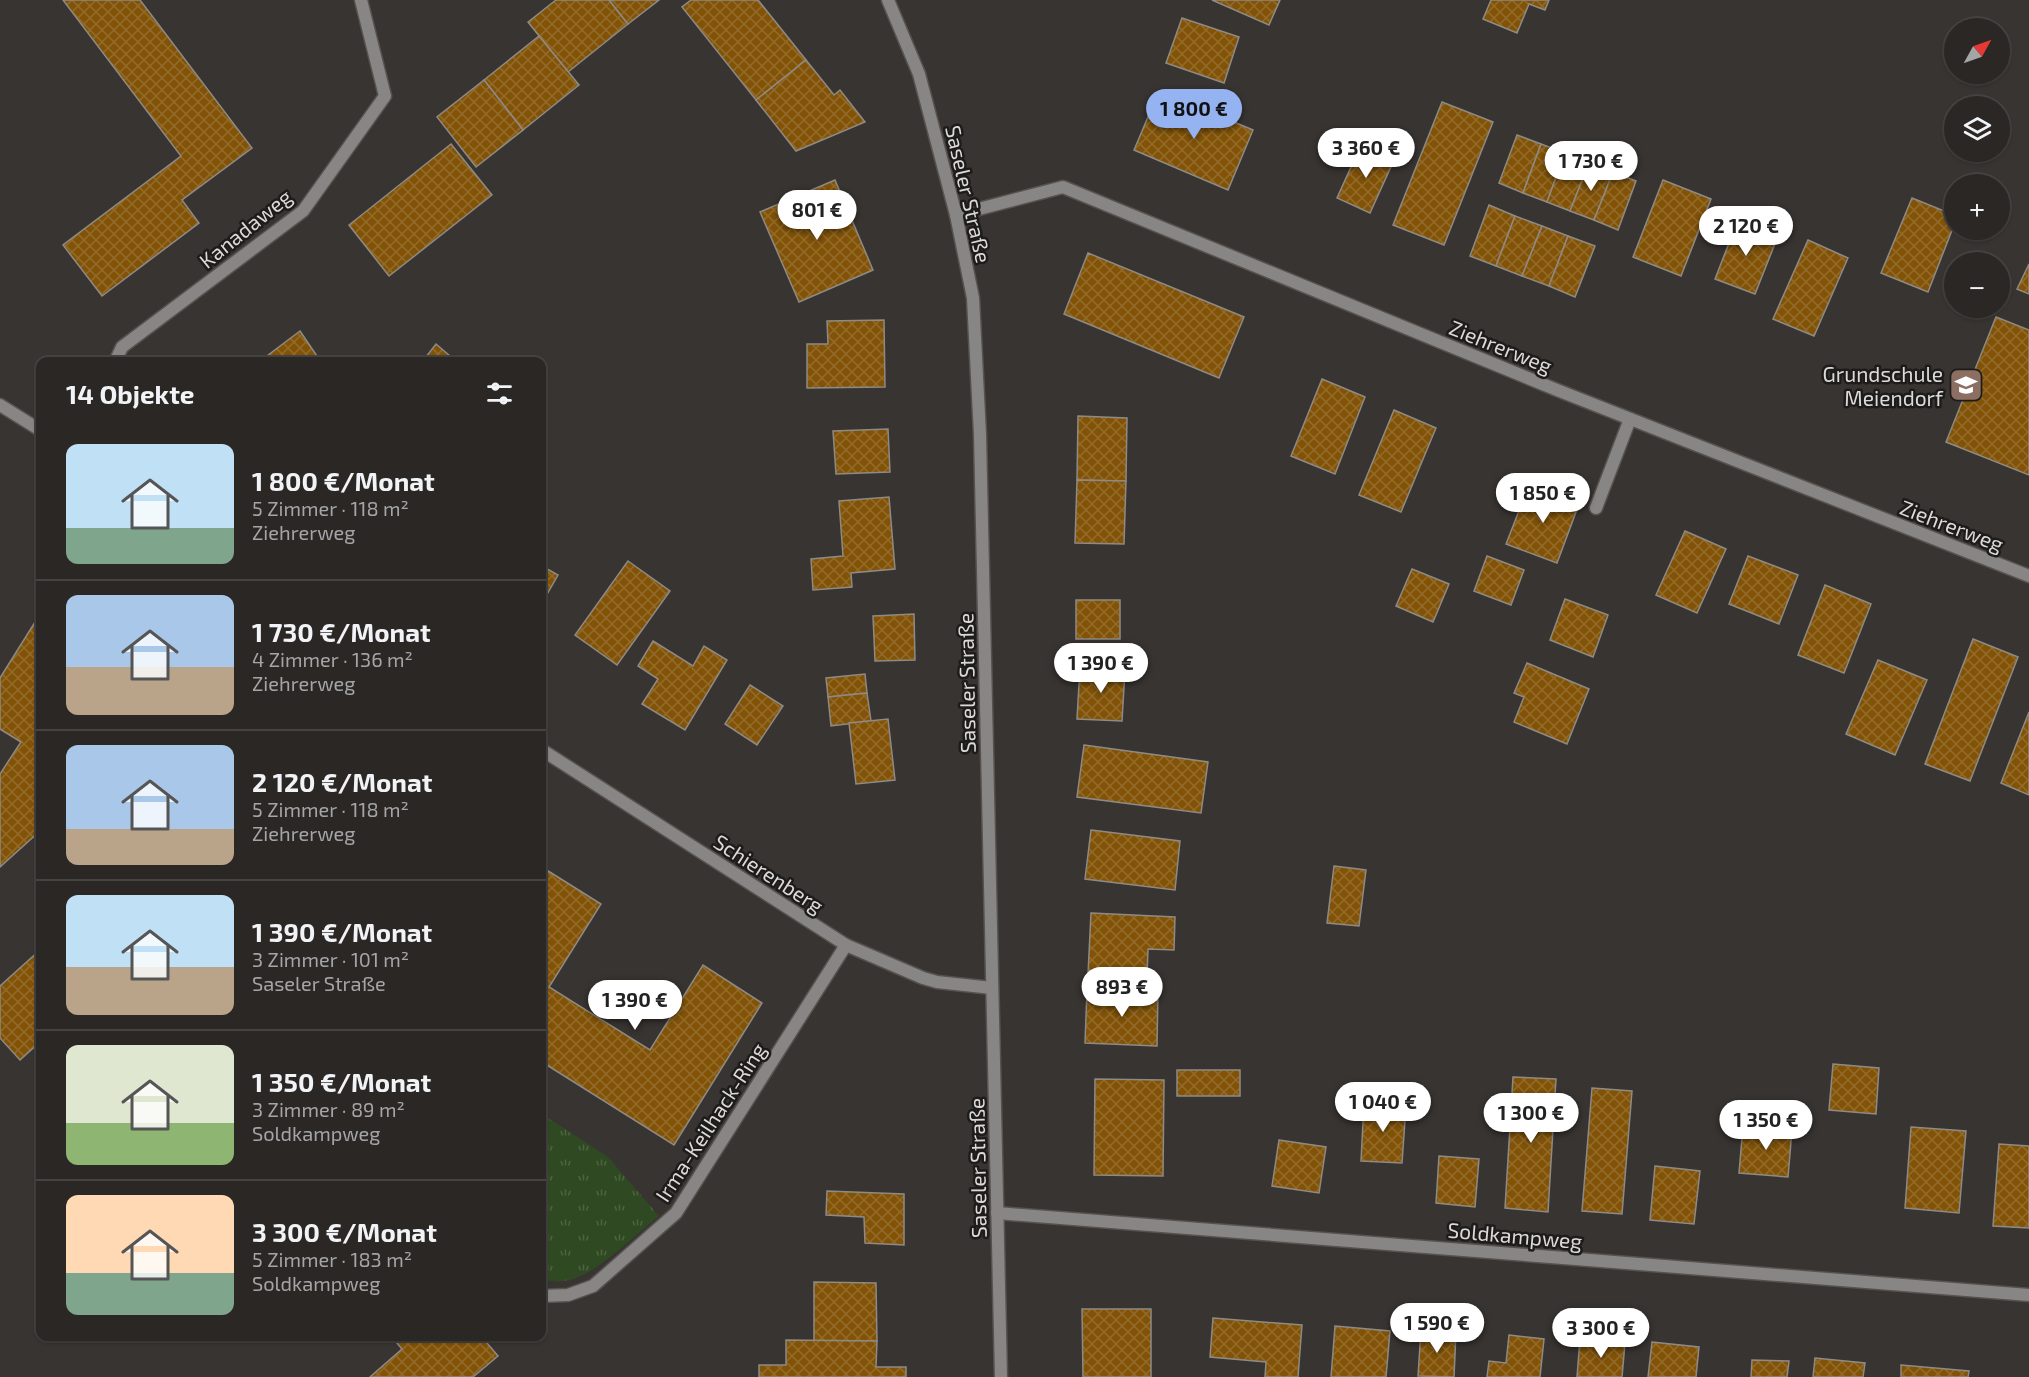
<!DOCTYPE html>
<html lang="de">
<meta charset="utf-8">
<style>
body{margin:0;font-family:"Exo 2",sans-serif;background:#322f2d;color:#f1f3f6;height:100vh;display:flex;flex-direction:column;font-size:22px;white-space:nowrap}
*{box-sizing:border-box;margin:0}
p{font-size:20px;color:#a5a5a7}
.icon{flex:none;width:33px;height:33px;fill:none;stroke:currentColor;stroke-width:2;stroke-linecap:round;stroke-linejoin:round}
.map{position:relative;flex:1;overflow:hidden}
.details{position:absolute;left:36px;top:357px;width:510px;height:984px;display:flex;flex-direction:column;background:#2a2725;border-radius:12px;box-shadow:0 2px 4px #0004,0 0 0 2px #464442}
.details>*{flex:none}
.needle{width:39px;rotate:50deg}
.tools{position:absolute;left:1944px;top:18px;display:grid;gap:12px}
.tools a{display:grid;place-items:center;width:66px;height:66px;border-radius:50%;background:#2a2725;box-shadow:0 2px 4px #0004,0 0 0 2px #464442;font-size:30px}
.price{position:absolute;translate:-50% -51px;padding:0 14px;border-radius:21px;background:#fff;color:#222;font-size:20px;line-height:39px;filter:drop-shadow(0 2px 3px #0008)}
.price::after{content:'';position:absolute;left:50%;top:36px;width:18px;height:14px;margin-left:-9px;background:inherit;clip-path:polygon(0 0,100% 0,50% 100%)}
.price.active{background:#95b2f1;color:#111}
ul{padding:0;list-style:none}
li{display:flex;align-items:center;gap:18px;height:150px;padding:0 30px}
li+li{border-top:2px solid #464442}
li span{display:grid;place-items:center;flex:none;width:168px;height:120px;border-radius:12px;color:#555}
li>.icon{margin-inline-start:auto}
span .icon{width:72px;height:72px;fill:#fffc;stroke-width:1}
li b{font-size:26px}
h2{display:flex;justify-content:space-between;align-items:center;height:72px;padding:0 30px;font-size:26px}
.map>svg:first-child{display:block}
</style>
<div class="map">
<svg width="2029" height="1377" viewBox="0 0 2029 1377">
<defs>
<pattern id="park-tufts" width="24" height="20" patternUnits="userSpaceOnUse" patternTransform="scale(1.5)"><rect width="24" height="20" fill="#2f4922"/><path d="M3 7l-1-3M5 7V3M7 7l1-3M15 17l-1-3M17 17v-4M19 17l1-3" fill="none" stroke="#4d6341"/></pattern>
<pattern id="building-cross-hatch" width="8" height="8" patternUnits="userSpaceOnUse" patternTransform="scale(1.5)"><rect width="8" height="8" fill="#825307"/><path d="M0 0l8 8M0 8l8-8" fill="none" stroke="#936b2a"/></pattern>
</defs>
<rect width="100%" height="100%" fill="#383431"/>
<path fill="url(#park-tufts)" d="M542,1114L608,1157L659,1216C635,1235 599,1272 570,1280C560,1282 551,1281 542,1280Z"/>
<g fill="url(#building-cross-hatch)" stroke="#8e8a85" stroke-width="1.5">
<path d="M63,0H140L252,148L182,200L199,223L102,296L63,245L181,156Z"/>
<path d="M556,0H609L628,24L568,72L528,22Z"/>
<path d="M609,0H659L628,24Z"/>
<path d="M691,0H758L806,60L756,100L682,7Z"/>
<path d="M1212,0H1280L1269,25Z"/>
<path d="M1491,0H1549L1545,10L1529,4L1517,33L1483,19Z"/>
<path d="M1182,18L1239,37L1224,83L1166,63Z"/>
<path d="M539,36L579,85L523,130L484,80Z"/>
<path d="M806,60L834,95L840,90L865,122L796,151L756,100Z"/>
<path d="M484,80L523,130L476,167L437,117Z"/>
<path d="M1159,91L1253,130L1228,190L1134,150Z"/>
<path d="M1442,102L1493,122L1444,245L1393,225Z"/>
<path d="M1517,135L1541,144L1523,193L1499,183Z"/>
<path d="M451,144L492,195L389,276L349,225Z"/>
<path d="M1541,144L1565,153L1547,202L1523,193Z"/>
<path d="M1361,145L1394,160L1370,213L1337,198Z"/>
<path d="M1565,153L1589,163L1570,211L1547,202Z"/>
<path d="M1589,163L1613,172L1594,220L1570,211Z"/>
<path d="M1613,172L1636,181L1618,230L1594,220Z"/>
<path d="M835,180L873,270L799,302L760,212Z"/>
<path d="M1663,180L1711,199L1681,276L1633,257Z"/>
<path d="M1912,198L1954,215V225L1928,292L1881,273Z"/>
<path d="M1489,205L1515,216L1496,266L1470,256Z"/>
<path d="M1515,216L1542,226L1522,276L1496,266Z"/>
<path d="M1738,220L1778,236L1755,294L1715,279Z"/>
<path d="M1542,226L1568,236L1549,286L1522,276Z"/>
<path d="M1568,236L1595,246L1575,297L1549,286Z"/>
<path d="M1808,240L1848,258L1814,336L1773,319Z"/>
<path d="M1088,253L1244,317L1219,378L1064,314Z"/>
<path d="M2029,264V294L2017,289Z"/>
<path d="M1996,317L2029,330V475L1946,442Z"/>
<path d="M884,320L885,387L807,388V344H828L827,321Z"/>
<path d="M300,331L321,362H259Z"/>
<path d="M436,344L457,362H422Z"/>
<path d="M1322,379L1365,397L1335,474L1291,456Z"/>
<path d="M1394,410L1436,428L1401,512L1359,495Z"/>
<path d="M1078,416L1127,418L1126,481L1077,480Z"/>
<path d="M888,429L890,472L836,474L833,431Z"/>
<path d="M1077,480L1126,481L1124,544L1075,543Z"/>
<path d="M1529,485L1579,504L1557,563L1506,544Z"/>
<path d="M889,497L895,569L851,573L852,587L813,590L811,559L843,556L839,501Z"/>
<path d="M1685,531L1726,549L1697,613L1656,595Z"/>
<path d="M1487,556L1524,570L1511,605L1474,591Z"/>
<path d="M1748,556L1798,575L1779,624L1729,604Z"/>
<path d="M628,561L670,591L617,665L575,635Z"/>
<path d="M542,566L558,575L542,603Z"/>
<path d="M1412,569L1449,584L1433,622L1396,606Z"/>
<path d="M1825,585L1871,604L1844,673L1798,655Z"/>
<path d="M1565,599L1608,615L1593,657L1550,640Z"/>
<rect x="1076" y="600" width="44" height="39"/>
<path d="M40,614V831L0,867V774L21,742L0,729V678Z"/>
<path d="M914,614L915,660L875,661L873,616Z"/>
<path d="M1973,639L2018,657L1970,781L1925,764Z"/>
<path d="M653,641L693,666L704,646L727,660L685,730L642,704L658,679L638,666Z"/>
<path d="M1878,660L1927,680L1895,755L1846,734Z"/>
<path d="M1527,663L1589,689L1567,744L1514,722L1524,697L1514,693Z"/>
<path d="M1080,667L1125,670L1122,721L1077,719Z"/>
<path d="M865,674L867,693L828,697L826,678Z"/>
<path d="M750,685L783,706L757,745L725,724Z"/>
<path d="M867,693L871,721L831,726L828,697Z"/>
<path d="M2029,712V795L2001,783Z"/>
<path d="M888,719L895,780L856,784L849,723Z"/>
<path d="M1084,745L1208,762L1201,813L1077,797Z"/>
<path d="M1091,830L1180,841L1175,890L1085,879Z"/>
<path d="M1334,866L1366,870L1359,926L1327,923Z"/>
<path d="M545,869L601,904L549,987L650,1050L703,965L762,1003L674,1145L542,1062V875Z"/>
<path d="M1091,913L1175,917L1174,950L1148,949L1147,977L1088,974Z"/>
<path d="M40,950V1042L20,1060L0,1038V986Z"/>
<path d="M1087,990L1158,991L1157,1046L1085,1043Z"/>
<path d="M1833,1064L1879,1068L1876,1114L1829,1110Z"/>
<rect x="1177" y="1070" width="63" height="26"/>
<path d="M1513,1077L1556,1079L1548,1212L1505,1208Z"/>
<path d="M1095,1079L1164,1080L1163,1176L1094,1175Z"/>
<path d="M1592,1088L1632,1091L1622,1214L1582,1211Z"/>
<path d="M1364,1103L1406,1106L1402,1163L1361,1161Z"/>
<path d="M1743,1126L1792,1130L1788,1177L1739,1173Z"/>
<path d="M1911,1127L1966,1131L1959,1213L1905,1208Z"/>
<path d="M1279,1140L1326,1147L1319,1193L1272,1186Z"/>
<path d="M1999,1144L2029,1146V1228L1993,1226Z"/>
<path d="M1439,1156L1479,1159L1475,1207L1436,1203Z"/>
<path d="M1655,1166L1700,1171L1694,1224L1650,1220Z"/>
<path d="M827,1191L904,1194V1245L865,1243L864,1217L826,1215Z"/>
<path d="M814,1282L876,1283L877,1341H814Z"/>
<path d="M1082,1309H1151V1377H1083Z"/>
<path d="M1213,1318L1302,1325L1298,1377H1265L1266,1362L1210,1357Z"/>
<path d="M1335,1326L1390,1331L1386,1377H1331Z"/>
<path d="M1421,1330L1456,1332L1454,1377L1418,1376Z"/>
<path d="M1509,1335L1544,1339L1540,1377H1487L1489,1361L1506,1363Z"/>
<path d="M391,1336H481L498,1356L473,1377H370L402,1349Z"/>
<path d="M1580,1339L1625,1343L1622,1377H1577Z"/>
<path d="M786,1340L877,1341L876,1367H906V1377H759V1365H786Z"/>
<path d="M1652,1342L1699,1347L1696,1377H1648Z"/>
<path d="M1815,1358L1865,1363L1863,1377H1813Z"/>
<path d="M1752,1360L1789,1361L1787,1377H1751Z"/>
<path d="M1901,1365L1969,1371L1968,1377H1901Z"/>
</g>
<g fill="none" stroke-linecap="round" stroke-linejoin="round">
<defs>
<path id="service" d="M1596,508L1630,419"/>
<g id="minor">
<path d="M956,215L1063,187L1557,390L2029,576"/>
<path d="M115,362L122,347L303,211L385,96L361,0"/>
<path d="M0,405L40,430"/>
<path d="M542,750L846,945L923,978L937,982L992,988"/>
<path d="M997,1213L2029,1295"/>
<path d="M542,1296L568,1295L593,1286L676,1213L846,945"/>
</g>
<path id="tertiary" d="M888,0L919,74L956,215L973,298L980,435L1001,1377"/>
</defs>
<use href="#service" stroke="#56524f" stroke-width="15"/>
<use href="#minor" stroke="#56524f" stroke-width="15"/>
<use href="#tertiary" stroke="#56524f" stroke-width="15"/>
<use href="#service" stroke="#888684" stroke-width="12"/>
<use href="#minor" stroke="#888684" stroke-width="12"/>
<use href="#tertiary" stroke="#888684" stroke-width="12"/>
</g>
<defs>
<symbol id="school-square" viewBox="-11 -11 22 22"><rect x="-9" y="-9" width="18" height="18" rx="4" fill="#8d6e63" stroke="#1e1c1b"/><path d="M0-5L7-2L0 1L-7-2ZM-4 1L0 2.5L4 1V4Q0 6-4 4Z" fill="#fff"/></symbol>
</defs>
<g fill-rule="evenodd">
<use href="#school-square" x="1947" y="366" width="38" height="38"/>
</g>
<g text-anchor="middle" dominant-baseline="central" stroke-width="5" stroke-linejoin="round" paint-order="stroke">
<g font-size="21" fill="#dcdad8" stroke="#1e1c1b">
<text transform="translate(969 194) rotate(77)">Saseler Straße</text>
<text transform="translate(245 228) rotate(-39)">Kanadaweg</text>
<text transform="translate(1501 346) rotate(22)">Ziehrerweg</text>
<text transform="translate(1952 525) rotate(21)">Ziehrerweg</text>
<text transform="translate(966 683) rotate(-91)">Saseler Straße</text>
<text transform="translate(769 873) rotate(33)">Schierenberg</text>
<text transform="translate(710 1122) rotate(-57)">Irma-Keilhack-Ring</text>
<text transform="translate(977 1168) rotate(-91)">Saseler Straße</text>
<text transform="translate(1515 1235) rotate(5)">Soldkampweg</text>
</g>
<g font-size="21" fill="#dcdad8" stroke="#1e1c1b" text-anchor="end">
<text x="1943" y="373">Grundschule<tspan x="1943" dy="24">Meiendorf</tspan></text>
</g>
</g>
</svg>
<div class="tools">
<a><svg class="needle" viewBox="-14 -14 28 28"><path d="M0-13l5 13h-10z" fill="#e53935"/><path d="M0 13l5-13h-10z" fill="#a5a5a7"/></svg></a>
<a><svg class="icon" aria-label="layers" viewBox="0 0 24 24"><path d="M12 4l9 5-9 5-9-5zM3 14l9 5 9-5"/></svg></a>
<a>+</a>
<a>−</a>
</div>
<b class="price active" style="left:1194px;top:140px">1 800 €</b>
<b class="price" style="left:1366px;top:179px">3 360 €</b>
<b class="price" style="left:1591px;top:192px">1 730 €</b>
<b class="price" style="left:817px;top:241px">801 €</b>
<b class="price" style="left:1746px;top:257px">2 120 €</b>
<b class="price" style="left:1543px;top:524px">1 850 €</b>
<b class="price" style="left:1101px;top:694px">1 390 €</b>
<b class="price" style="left:1122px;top:1018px">893 €</b>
<b class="price" style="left:635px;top:1031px">1 390 €</b>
<b class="price" style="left:1383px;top:1133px">1 040 €</b>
<b class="price" style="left:1531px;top:1144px">1 300 €</b>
<b class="price" style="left:1766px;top:1151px">1 350 €</b>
<b class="price" style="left:1437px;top:1354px">1 590 €</b>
<b class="price" style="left:1601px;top:1359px">3 300 €</b>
<section class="details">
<h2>14 Objekte<svg class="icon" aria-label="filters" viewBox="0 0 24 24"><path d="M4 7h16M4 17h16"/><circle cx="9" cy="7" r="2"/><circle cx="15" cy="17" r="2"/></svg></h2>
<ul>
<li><span style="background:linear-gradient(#bfe0f5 70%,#7fa58c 0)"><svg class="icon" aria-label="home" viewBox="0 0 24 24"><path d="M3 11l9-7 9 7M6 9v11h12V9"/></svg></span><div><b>1 800 €/Monat</b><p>5 Zimmer · 118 m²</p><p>Ziehrerweg</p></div></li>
<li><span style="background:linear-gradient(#a9c7e8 60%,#b9a48a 0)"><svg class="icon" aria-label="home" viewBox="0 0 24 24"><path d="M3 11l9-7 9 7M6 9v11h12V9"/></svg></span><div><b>1 730 €/Monat</b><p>4 Zimmer · 136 m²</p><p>Ziehrerweg</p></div></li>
<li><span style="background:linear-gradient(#a9c7e8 70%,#b9a48a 0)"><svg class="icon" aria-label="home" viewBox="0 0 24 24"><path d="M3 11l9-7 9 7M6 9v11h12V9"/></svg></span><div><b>2 120 €/Monat</b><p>5 Zimmer · 118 m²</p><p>Ziehrerweg</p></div></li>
<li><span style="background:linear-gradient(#bfe0f5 60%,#b9a48a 0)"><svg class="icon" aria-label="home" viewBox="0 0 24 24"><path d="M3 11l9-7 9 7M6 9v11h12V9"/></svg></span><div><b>1 390 €/Monat</b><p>3 Zimmer · 101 m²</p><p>Saseler Straße</p></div></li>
<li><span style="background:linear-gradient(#dfe7d0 65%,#8fb573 0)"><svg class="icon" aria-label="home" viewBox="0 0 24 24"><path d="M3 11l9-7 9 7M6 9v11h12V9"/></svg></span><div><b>1 350 €/Monat</b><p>3 Zimmer · 89 m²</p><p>Soldkampweg</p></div></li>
<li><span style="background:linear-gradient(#ffd9b3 65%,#7fa58c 0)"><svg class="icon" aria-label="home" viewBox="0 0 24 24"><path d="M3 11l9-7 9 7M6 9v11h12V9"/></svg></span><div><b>3 300 €/Monat</b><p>5 Zimmer · 183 m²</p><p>Soldkampweg</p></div></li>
</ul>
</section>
</div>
